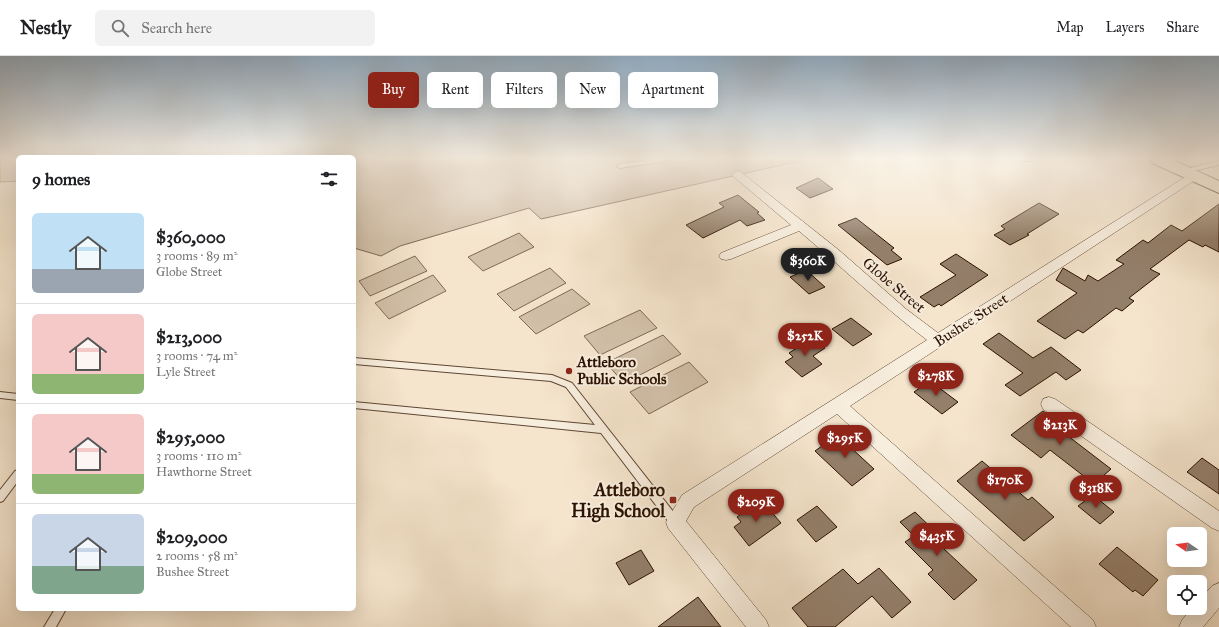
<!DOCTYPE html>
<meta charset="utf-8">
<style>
body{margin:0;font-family:"IM FELL Great Primer",serif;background:#f2f2f2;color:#202124;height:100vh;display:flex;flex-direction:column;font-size:15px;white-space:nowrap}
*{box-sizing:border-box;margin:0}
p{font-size:13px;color:#757577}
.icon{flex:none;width:22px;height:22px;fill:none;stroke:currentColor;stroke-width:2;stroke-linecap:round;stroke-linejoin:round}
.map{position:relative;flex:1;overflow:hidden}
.sheet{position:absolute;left:16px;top:99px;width:340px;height:456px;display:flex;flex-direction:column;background:#fff;border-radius:6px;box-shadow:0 4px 16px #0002}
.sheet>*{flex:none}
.top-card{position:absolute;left:368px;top:16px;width:380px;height:36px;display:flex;gap:8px}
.needle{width:26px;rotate:283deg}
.controls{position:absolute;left:1167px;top:471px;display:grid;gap:8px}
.controls a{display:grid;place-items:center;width:40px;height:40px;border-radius:6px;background:#fff;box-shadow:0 4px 16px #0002;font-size:20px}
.price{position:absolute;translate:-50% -34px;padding:0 9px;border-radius:14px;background:#8f2418;color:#fff;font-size:13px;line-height:26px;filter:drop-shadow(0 1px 2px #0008)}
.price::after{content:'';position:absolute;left:50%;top:24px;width:12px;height:9px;margin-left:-6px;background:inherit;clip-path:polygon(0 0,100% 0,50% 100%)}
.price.on{background:#222;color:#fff}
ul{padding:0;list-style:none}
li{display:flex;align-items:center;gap:12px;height:100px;padding:0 16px}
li+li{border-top:1px solid #e0e0e0}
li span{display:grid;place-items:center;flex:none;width:112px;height:80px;border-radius:6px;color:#555}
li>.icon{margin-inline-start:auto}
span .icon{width:48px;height:48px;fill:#fffc;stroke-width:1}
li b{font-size:17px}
h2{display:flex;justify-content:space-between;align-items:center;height:48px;padding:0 16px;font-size:17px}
.chip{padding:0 14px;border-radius:6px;background:#fff;box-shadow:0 4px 16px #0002;font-size:14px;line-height:36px}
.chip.on{background:#8f2418;color:#fff}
header{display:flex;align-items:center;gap:24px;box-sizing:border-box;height:56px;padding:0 20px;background:#fff;border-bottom:1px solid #e0e0e0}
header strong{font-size:19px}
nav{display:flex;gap:22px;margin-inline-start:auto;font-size:14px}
.search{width:280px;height:36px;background:#f2f2f2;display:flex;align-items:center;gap:10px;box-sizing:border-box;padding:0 14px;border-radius:6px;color:#757577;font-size:15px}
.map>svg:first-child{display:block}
</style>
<header>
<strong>Nestly</strong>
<div class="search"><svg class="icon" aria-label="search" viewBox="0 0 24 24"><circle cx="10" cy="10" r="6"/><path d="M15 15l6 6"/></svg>Search here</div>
<nav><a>Map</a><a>Layers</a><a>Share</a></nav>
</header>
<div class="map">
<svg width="1219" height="571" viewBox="0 0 1219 571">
<rect width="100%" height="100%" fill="#f5e5cd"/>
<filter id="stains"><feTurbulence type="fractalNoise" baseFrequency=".005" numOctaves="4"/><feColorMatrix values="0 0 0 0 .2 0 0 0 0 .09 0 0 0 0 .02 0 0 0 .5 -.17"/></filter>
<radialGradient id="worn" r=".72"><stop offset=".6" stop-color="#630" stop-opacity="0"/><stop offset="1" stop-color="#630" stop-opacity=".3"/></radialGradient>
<g fill="#d3c1aa" stroke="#7f6955">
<path d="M0,103H18V125L0,126Z"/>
<path d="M354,103H809L541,163L529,152L400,190L381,200L354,192Z"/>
<path d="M519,177L534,191L483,215L468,201Z"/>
<path d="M415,200L427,215L370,240L359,225Z"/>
<path d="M550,212L566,227L514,255L497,238Z"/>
<path d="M433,219L446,235L389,263L375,247Z"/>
<path d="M572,233L590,248L536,278L519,261Z"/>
<path d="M640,254L657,272L600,299L584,280Z"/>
<path d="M663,279L681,298L624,327L606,307Z"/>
<path d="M689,306L708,326L649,358L630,336Z"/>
</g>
<g fill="#947f6b" stroke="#2b1100">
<path d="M818,122L833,133L810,142L796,132Z"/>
<path d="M738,139L759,156L757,157L765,164L747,170L740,164L703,182L686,169L724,151L719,147Z"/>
<path d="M1039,147L1059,158L1027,178L1029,179L1010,189L994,179L1005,173L1001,170Z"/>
<path d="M1219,148V196L1205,189L1203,191L1189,184L1150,213L1160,218L1129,242L1134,245L1122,255L1116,252L1083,277L1078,274L1065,283L1037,265L1077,237L1056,224L1063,212L1085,225L1088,219L1098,225L1124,208L1116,204L1143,184L1148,187L1171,169L1182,175Z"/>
<path d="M856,162L894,192L891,194L902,203L887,209L838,169Z"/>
<path d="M956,198L988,219L941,250L939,248L934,251L920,241L956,219L940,208Z"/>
<path d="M806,214L825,231L809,238L790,221Z"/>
<path d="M851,262L872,278L853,290L832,273Z"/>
<path d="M999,277L1033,302L1051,291L1081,314L1066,324L1056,316L1020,340L1005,329L1023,317L983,288Z"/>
<path d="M810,280L825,292L813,300L822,308L802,321L785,306L793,301L789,297L800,290L797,288Z"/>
<path d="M930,325L958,346L942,358L914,336Z"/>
<path d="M1043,355L1072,377L1068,380L1111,413L1094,428L1050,394L1041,402L1011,379Z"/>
<path d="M840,377L852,387L849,390L874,413L852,430L815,395Z"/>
<path d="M1202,402L1219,414V438L1187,416Z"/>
<path d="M982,405L1028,444L1032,441L1054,461L1024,485L957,425Z"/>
<path d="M1093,439L1114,456L1100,468L1078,450Z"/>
<path d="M761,444L781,467L749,490L734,471L741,466L737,461Z"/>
<path d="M817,450L837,471L816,486L797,464Z"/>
<path d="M915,456L948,488L943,492L977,524L954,544L928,518L933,514L905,486L914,480L900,466Z"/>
<path d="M1117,491L1158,524L1143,540L1135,534L1133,536L1099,508Z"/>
<path d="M641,494L654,515L629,529L616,507Z"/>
<path d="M879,512L911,546L892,562L872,540L835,571H808L792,552L843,513L858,528Z"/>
<path d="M698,541L721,571H658Z"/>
</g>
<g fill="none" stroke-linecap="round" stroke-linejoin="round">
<defs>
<g id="service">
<path d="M655,103H668L665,105L620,112L617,110L620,108Z"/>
<path d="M1022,103H1033C1031,106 1024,106 1022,103Z"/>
<path d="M1219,105V109L1184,117L1181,115L1182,114Z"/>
<path d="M354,302L552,319L572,327L679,463L680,466L679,469L675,471L671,469L601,377L354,352V346L595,369L566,331L551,325L354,308Z"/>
<path d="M0,336L18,338V344L0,342Z"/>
<path d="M18,414V425L3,445L0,446V434L15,415Z"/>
<path d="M55,553H66L56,571H44Z"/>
</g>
<g id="minor">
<path d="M738,115L742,117L840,195L906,253L938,277L1190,118H1198L1200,120L1198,122L850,350L1093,564L1096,571H1071L837,358L694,451L686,465L766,564L769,571H746L668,472L666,466L682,439L927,284C882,250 842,211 799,175L731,203L726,204L721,203L719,200L721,197L791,169L734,121L732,119L734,117Z"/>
<path d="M1049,341L1055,343L1219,455V475L1212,472L1043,353L1041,348L1043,343Z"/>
<path d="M1219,527V552L1203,571H1179L1182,564L1192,552H1200V543L1212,530Z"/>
</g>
<path id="trunk" d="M1150,103H1171L1219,125V137L1152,107Z"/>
</defs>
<use href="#service" stroke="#5e4633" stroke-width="2"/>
<use href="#minor" stroke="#5e4633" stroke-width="1"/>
<use href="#trunk" stroke="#2b1100" stroke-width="2"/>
<use href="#service" fill="#f8eede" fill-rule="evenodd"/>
<use href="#minor" fill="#f8eede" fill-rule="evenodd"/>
<use href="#trunk" fill="#f5e5cd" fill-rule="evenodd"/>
</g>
<linearGradient id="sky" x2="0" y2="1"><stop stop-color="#91abc1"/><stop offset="0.56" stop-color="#faf3e8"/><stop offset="1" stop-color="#faf3e8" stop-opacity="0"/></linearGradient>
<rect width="1219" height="183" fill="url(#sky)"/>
<g fill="#8f2418" stroke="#f8eede" stroke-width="1.5">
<circle cx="569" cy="315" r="4"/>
<rect x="669" y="440" width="8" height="8" rx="2"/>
</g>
<g text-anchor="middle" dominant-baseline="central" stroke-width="4" stroke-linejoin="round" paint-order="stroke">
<g font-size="15" fill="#2b1100" stroke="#f8eede">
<text transform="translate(894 229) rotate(40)">Globe Street</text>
<text transform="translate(971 264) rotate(-33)">Bushee Street</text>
</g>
<g font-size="15" font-weight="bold" fill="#2b1100" stroke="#f8eede" text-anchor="start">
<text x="577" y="306">Attleboro<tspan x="577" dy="17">Public Schools</tspan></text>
</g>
<g font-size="18" font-weight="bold" fill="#2b1100" stroke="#f8eede" text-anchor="end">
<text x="665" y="434">Attleboro<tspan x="665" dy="21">High School</tspan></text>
</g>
</g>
<rect width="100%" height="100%" filter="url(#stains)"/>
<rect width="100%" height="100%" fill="url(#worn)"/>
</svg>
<div class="controls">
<a><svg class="needle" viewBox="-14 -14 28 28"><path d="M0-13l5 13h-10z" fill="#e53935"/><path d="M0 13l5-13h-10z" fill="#757577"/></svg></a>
<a><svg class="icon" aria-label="locate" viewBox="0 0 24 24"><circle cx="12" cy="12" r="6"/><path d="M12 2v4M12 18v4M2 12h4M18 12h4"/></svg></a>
</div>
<b class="price on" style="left:808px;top:226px">$360K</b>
<b class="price" style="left:805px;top:301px">$252K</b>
<b class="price" style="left:936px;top:341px">$278K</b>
<b class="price" style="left:1060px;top:390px">$213K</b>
<b class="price" style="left:845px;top:403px">$295K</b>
<b class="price" style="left:1005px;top:445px">$170K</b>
<b class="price" style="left:1096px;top:453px">$318K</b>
<b class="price" style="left:756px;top:467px">$209K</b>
<b class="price" style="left:937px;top:501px">$435K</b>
<div class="top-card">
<a class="chip on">Buy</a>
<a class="chip">Rent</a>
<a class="chip">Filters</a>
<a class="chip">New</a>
<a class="chip">Apartment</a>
</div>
<section class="sheet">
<h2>9 homes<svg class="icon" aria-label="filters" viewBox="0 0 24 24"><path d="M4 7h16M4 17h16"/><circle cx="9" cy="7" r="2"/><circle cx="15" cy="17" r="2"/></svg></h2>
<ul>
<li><span style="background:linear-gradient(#bfe0f5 70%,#9aa5b1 0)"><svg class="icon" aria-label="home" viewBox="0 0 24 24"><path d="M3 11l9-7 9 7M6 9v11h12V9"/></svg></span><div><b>$360,000</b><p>3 rooms · 89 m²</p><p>Globe Street</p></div></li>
<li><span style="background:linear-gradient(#f6c9c9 75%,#8fb573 0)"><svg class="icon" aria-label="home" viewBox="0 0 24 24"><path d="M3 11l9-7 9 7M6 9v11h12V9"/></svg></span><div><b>$213,000</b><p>3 rooms · 74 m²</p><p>Lyle Street</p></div></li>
<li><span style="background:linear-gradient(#f6c9c9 75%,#8fb573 0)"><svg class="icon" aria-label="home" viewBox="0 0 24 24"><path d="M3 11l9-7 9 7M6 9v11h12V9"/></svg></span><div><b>$295,000</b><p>3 rooms · 110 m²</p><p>Hawthorne Street</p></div></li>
<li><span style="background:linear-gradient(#c9d6e8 65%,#7fa58c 0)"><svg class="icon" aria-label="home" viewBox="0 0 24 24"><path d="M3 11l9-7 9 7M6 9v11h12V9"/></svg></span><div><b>$209,000</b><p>2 rooms · 58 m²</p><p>Bushee Street</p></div></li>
</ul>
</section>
</div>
